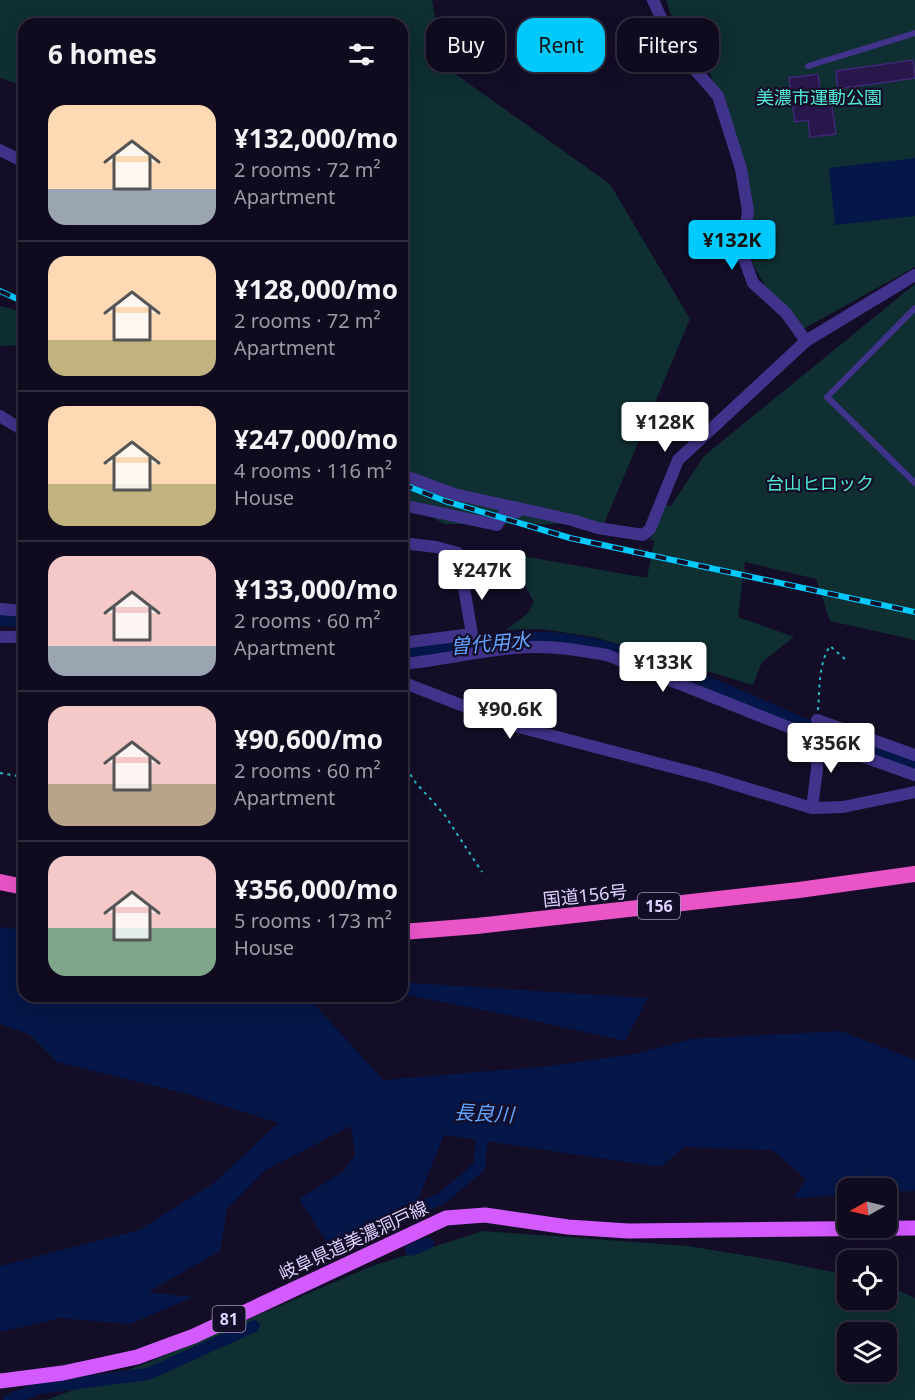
<!DOCTYPE html>
<meta charset="utf-8">
<style>
body{margin:0;font-family:"Noto Sans","Noto Sans JP",sans-serif;background:#1d182a;color:#f1f3f6;height:100vh;display:flex;flex-direction:column;font-size:22px;white-space:nowrap}
*{box-sizing:border-box;margin:0}
p{font-size:20px;color:#9b9aa4}
.icon{flex:none;width:33px;height:33px;fill:none;stroke:currentColor;stroke-width:2;stroke-linecap:round;stroke-linejoin:round}
.map{position:relative;flex:1;overflow:hidden}
.details{position:absolute;left:18px;top:18px;width:390px;height:984px;display:flex;flex-direction:column;background:#0f0a1d;border-radius:18px;box-shadow:0 6px 24px #0002,0 0 0 2px #2f2b3b}
.details>*{flex:none}
.guide{position:absolute;left:426px;top:18px;width:399px;height:54px;display:flex;gap:12px}
.needle{width:39px;rotate:262deg}
.tools{position:absolute;left:837px;top:1178px;display:grid;gap:12px}
.tools a{display:grid;place-items:center;width:60px;height:60px;border-radius:12px;background:#0f0a1d;box-shadow:0 6px 24px #0002,0 0 0 2px #2f2b3b;font-size:30px}
.price{position:absolute;translate:-50% -51px;padding:0 14px;border-radius:6px;background:#fff;color:#222;font-size:20px;line-height:39px;filter:drop-shadow(0 2px 3px #0008)}
.price::after{content:'';position:absolute;left:50%;top:36px;width:18px;height:14px;margin-left:-9px;background:inherit;clip-path:polygon(0 0,100% 0,50% 100%)}
.price.selected{background:#00c9fe;color:#111}
ul{padding:0;list-style:none}
li{display:flex;align-items:center;gap:18px;height:150px;padding:0 30px}
li+li{border-top:2px solid #2f2b3b}
li span{display:grid;place-items:center;flex:none;width:168px;height:120px;border-radius:18px;color:#555}
li>.icon{margin-inline-start:auto}
span .icon{width:72px;height:72px;fill:#fffc;stroke-width:1}
li b{font-size:26px}
h2{display:flex;justify-content:space-between;align-items:center;height:72px;padding:0 30px;font-size:26px}
.chip{padding:0 21px;border-radius:18px;background:#0f0a1d;box-shadow:0 6px 24px #0002,0 0 0 2px #2f2b3b;font-size:21px;line-height:54px}
.chip.selected{background:#00c9fe;color:#111}
.map>svg:first-child{display:block}
</style>
<div class="map">
<svg width="915" height="1400" viewBox="0 0 915 1400">
<rect width="100%" height="100%" fill="#140d27"/>
<g fill="#0f2f32" fill-rule="evenodd">
<path d="M0,0H432L444,66L610,184L690,319L604,524H444L402,500V24H24V86L0,78Z"/>
<path d="M666,0H915V267L794,334L753,265L748,211L740,160L694,26L671,15Z"/>
<path d="M915,284V640L830,621L816,579L745,562L738,617L794,637L762,662L753,685L594,637L542,629L506,630L527,614L534,602L525,585L506,579L522,556L647,578L654,541L649,540L657,528L661,504L671,506L704,456Z"/>
<path d="M0,306L24,312V345L0,346Z"/>
<path d="M483,1231L688,1246L779,1261L847,1275L848,1299H886L887,1285L915,1298V1400H46L147,1363L372,1266ZM848,1332H886V1371H848Z"/>
</g>
<g fill="#051648">
<path d="M915,158V216L835,225L829,168Z"/>
<path d="M0,927L24,930V996H307L383,1080L549,1066L635,1054L691,1039L841,1031L915,1060V1191L887,1192L886,1188H848L847,1195L794,1198L806,1179L772,1150L684,1147L661,1167L444,1135L412,1214L333,1252L299,1199L344,1171L355,1155L351,1126L264,1171L227,1209L220,1251L148,1292L193,1297L130,1324L60,1318L0,1332V1266L139,1230L214,1183L278,1123L187,1094L57,1062L29,1034L0,1024Z"/>
<path d="M402,979L411,983L648,998L625,1041L508,1015L402,994Z"/>
</g>
<g fill="none" stroke-linecap="round" stroke-linejoin="round">
<g stroke="#051648" stroke-width="12">
<path d="M0,620L24,621"/>
<path d="M402,652C457,647 514,632 569,640C652,653 728,692 804,724C841,739 878,751 915,765"/>
<path d="M418,1208L441,1199L479,1167L484,1123"/>
<path d="M411,1250L428,1243"/>
<path d="M9,1400L39,1388L148,1374L254,1326"/>
</g>
</g>
<g fill="#27174a" stroke="#402778" stroke-width="1.5">
<path d="M913,60L915,78L838,89L836,71Z"/>
<path d="M818,74L820,91L818,92L832,107L836,134L810,137L808,120L795,122L789,78Z"/>
</g>
<g fill="none" stroke-linecap="round" stroke-linejoin="round">
<g stroke="#23bbc3" stroke-width="2" stroke-dasharray="3 4.5" stroke-linecap="butt">
<path d="M818,710C820,688 818,665 830,646L845,659"/>
<path d="M402,762L416,783L444,814L482,872"/>
<path d="M0,773L24,777"/>
<path d="M402,777L409,772"/>
</g>
<g stroke="#40338b" stroke-width="6">
<path d="M808,66L915,33"/>
<path d="M915,308L827,397L915,483"/>
</g>
<g stroke="#40338b" stroke-width="12">
<path d="M653,0L666,29L691,65L718,96L741,169L748,211L742,253L753,283L786,313L806,341"/>
<path d="M0,150L24,162"/>
<path d="M0,416L24,431"/>
<path d="M402,475L454,494L572,520L598,528L643,535L650,529L678,460L806,341L915,275"/>
<path d="M402,505L497,525L504,513L517,512"/>
<path d="M402,543L436,547L458,553L472,634L402,643"/>
<path d="M0,609L24,611"/>
<path d="M0,637H24"/>
<path d="M402,664C446,660 488,648 532,647C557,646 582,651 607,655L861,756L915,775"/>
<path d="M402,682L515,726L710,777L812,808L843,807L915,792"/>
<path d="M817,720L915,755"/>
<path d="M812,808L817,769V738"/>
</g>
<path stroke="#d35aff" stroke-width="15" d="M0,1381L63,1373L137,1357L194,1336L446,1218L485,1215L568,1227L628,1231L915,1228"/>
<g stroke="#e954c7" stroke-width="16">
<path d="M0,882L24,887"/>
<path d="M402,932L477,926L799,890L915,874"/>
</g>
<defs>
<g id="rail">
<path d="M0,291L24,302"/>
<path d="M402,484L445,501L570,538L915,612"/>
</g>
</defs>
<use href="#rail" stroke="#00c9fe" stroke-width="6"/>
<use href="#rail" stroke="#140d27" stroke-width="4" stroke-dasharray="11" stroke-linecap="butt"/>
</g>
<g text-anchor="middle" dominant-baseline="central" stroke-width="4.5" stroke-linejoin="round" paint-order="stroke">
<g fill="#140d27" stroke="#a198be" stroke-width="1.5">
<rect x="638" y="893" width="42" height="26" rx="4.5"/>
<rect x="212.5" y="1306" width="33" height="26" rx="4.5"/>
</g>
<g font-size="16" font-weight="bold" fill="#ddd3ff">
<text x="659" y="906">156</text>
<text x="229" y="1319">81</text>
</g>
<g font-size="18" fill="#52ebd6" stroke="#140d27">
<text x="819" y="97">美濃市運動公園</text>
<text x="820" y="483">台山ヒロック</text>
</g>
<g font-size="18" fill="#ddd3ff" stroke="#140d27">
<text transform="translate(585 895) rotate(-6)">国道156号</text>
<text transform="translate(353 1240) rotate(-25)">岐阜県道美濃洞戸線</text>
</g>
<g font-size="20" font-style="italic" fill="#61a4ff" stroke="#140d27">
<text transform="translate(490 643) rotate(-5)">曽代用水</text>
<text transform="translate(484 1113) rotate(3)">長良川</text>
</g>
</g>
</svg>
<div class="tools">
<a><svg class="needle" viewBox="-14 -14 28 28"><path d="M0-13l5 13h-10z" fill="#e53935"/><path d="M0 13l5-13h-10z" fill="#9b9aa4"/></svg></a>
<a><svg class="icon" aria-label="locate" viewBox="0 0 24 24"><circle cx="12" cy="12" r="6"/><path d="M12 2v4M12 18v4M2 12h4M18 12h4"/></svg></a>
<a><svg class="icon" aria-label="layers" viewBox="0 0 24 24"><path d="M12 4l9 5-9 5-9-5zM3 14l9 5 9-5"/></svg></a>
</div>
<b class="price selected" style="left:732px;top:271px">¥132K</b>
<b class="price" style="left:665px;top:453px">¥128K</b>
<b class="price" style="left:482px;top:601px">¥247K</b>
<b class="price" style="left:663px;top:693px">¥133K</b>
<b class="price" style="left:510px;top:740px">¥90.6K</b>
<b class="price" style="left:831px;top:774px">¥356K</b>
<div class="guide">
<a class="chip">Buy</a>
<a class="chip selected">Rent</a>
<a class="chip">Filters</a>
</div>
<section class="details">
<h2>6 homes<svg class="icon" aria-label="filters" viewBox="0 0 24 24"><path d="M4 7h16M4 17h16"/><circle cx="9" cy="7" r="2"/><circle cx="15" cy="17" r="2"/></svg></h2>
<ul>
<li><span style="background:linear-gradient(#ffd9b3 70%,#9aa5b1 0)"><svg class="icon" aria-label="home" viewBox="0 0 24 24"><path d="M3 11l9-7 9 7M6 9v11h12V9"/></svg></span><div><b>¥132,000/mo</b><p>2 rooms · 72 m²</p><p>Apartment</p></div></li>
<li><span style="background:linear-gradient(#ffd9b3 70%,#c2b280 0)"><svg class="icon" aria-label="home" viewBox="0 0 24 24"><path d="M3 11l9-7 9 7M6 9v11h12V9"/></svg></span><div><b>¥128,000/mo</b><p>2 rooms · 72 m²</p><p>Apartment</p></div></li>
<li><span style="background:linear-gradient(#ffd9b3 65%,#c2b280 0)"><svg class="icon" aria-label="home" viewBox="0 0 24 24"><path d="M3 11l9-7 9 7M6 9v11h12V9"/></svg></span><div><b>¥247,000/mo</b><p>4 rooms · 116 m²</p><p>House</p></div></li>
<li><span style="background:linear-gradient(#f6c9c9 75%,#9aa5b1 0)"><svg class="icon" aria-label="home" viewBox="0 0 24 24"><path d="M3 11l9-7 9 7M6 9v11h12V9"/></svg></span><div><b>¥133,000/mo</b><p>2 rooms · 60 m²</p><p>Apartment</p></div></li>
<li><span style="background:linear-gradient(#f6c9c9 65%,#b9a48a 0)"><svg class="icon" aria-label="home" viewBox="0 0 24 24"><path d="M3 11l9-7 9 7M6 9v11h12V9"/></svg></span><div><b>¥90,600/mo</b><p>2 rooms · 60 m²</p><p>Apartment</p></div></li>
<li><span style="background:linear-gradient(#f6c9c9 60%,#7fa58c 0)"><svg class="icon" aria-label="home" viewBox="0 0 24 24"><path d="M3 11l9-7 9 7M6 9v11h12V9"/></svg></span><div><b>¥356,000/mo</b><p>5 rooms · 173 m²</p><p>House</p></div></li>
</ul>
</section>
</div>
